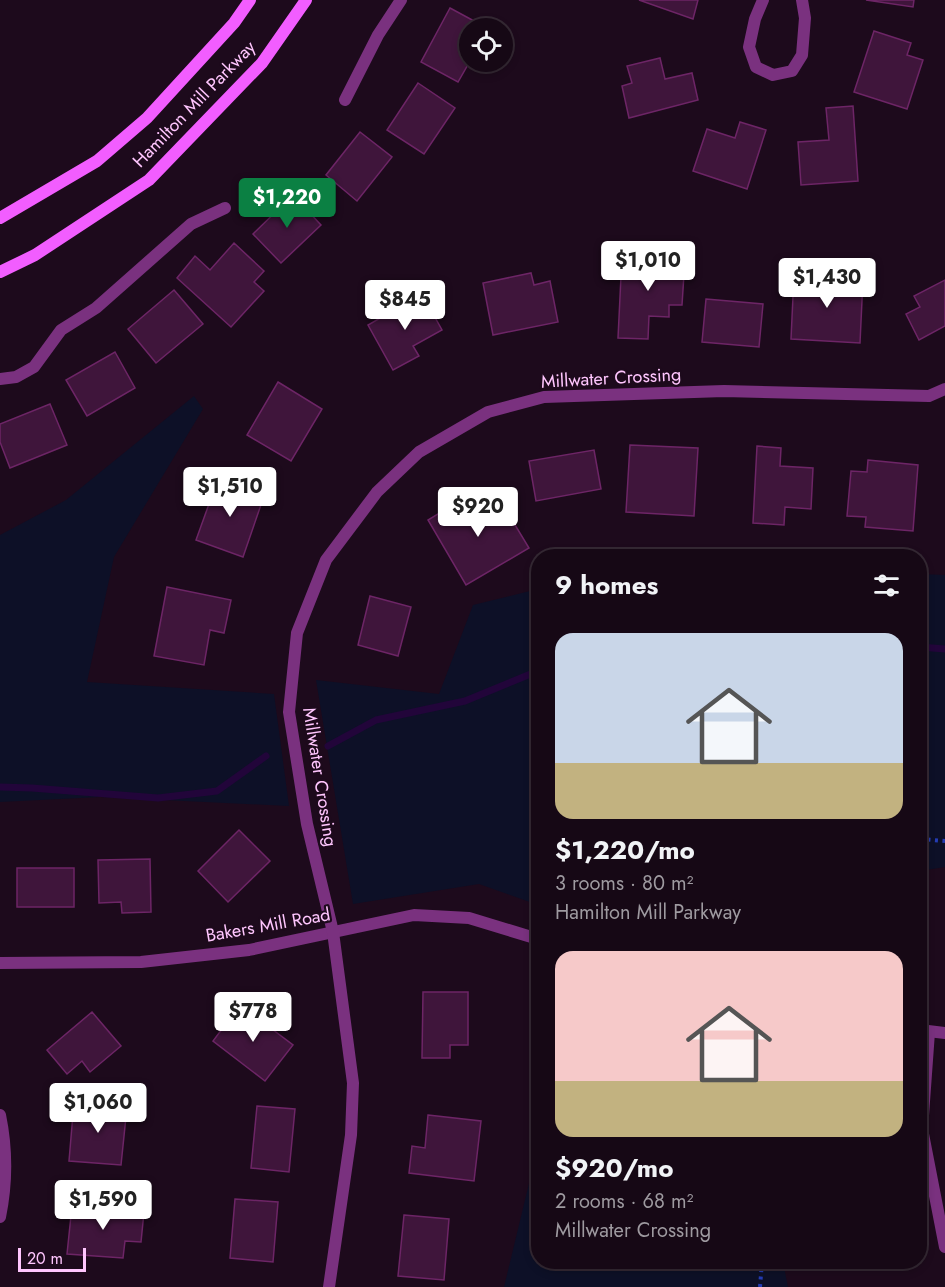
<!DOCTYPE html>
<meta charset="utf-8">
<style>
body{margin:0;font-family:Jost,sans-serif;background:#231622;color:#f1f3f6;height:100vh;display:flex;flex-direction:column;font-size:22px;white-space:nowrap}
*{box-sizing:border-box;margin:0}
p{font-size:20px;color:#9e9aa0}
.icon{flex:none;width:33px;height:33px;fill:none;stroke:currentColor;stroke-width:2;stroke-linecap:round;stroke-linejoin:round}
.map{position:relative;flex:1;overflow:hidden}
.panel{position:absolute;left:531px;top:549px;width:396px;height:720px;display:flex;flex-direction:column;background:#160815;border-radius:24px;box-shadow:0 3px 9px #0003,0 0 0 2px #352934}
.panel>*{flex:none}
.fabs{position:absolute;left:459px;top:18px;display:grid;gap:12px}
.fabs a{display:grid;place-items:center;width:54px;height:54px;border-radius:50%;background:#160815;box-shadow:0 3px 9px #0003,0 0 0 2px #352934;font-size:30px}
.scale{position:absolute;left:18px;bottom:15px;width:68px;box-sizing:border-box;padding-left:6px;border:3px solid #ffc6fe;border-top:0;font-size:16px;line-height:21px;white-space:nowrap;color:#ffc6fe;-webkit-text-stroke:4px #1d0a1c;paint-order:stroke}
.price{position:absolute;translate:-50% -51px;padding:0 14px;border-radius:6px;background:#fff;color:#222;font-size:20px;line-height:39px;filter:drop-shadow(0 2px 3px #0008)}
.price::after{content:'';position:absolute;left:50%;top:36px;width:18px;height:14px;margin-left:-9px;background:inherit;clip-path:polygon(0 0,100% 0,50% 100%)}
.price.selected{background:#0b8043;color:#fff}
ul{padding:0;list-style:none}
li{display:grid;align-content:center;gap:12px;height:318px;padding:0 24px}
li span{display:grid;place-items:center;height:186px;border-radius:18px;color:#555}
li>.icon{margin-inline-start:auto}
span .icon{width:108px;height:108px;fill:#fffc;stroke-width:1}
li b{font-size:26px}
h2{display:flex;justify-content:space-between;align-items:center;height:72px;padding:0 24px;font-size:26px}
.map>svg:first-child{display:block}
</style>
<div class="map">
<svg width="945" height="1287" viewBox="0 0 945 1287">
<rect width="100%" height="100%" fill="#1d0a1c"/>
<g fill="#0d1027">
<path d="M194,396L203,409L114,557L87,682L274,694L289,806L101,797L0,802V535L66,500Z"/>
<path d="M920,574L945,575V867L920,871Z"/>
<path d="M538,589V905L479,884L353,904L316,680L439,694L473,605Z"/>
<path d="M538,1146V1262H783L788,1287H504Z"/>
</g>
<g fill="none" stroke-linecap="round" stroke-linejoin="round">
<g stroke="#22053a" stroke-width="7">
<path d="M920,647L945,649"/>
<path d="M328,746L376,720L465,701L538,671"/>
<path d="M0,787L32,788L158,798L217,791L266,756"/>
</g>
</g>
<g fill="#3f153b" stroke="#6d2566" stroke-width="1.5">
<path d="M639,0H698L693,19Z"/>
<path d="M866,0H914L913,7Z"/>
<path d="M450,8L487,28H470V61L458,82L421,62Z"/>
<path d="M874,31L911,43L907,55L923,60L907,109L854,92Z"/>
<path d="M660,58L665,79L692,73L698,100L629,118L622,86L632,83L627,66Z"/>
<path d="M418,83L455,108L424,154L387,130Z"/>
<path d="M853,106L858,181L801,185L798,142L829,140L826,108Z"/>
<path d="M740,122L766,130L747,189L693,171L707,129L735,138Z"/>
<path d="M360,132L392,157L357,201L326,175Z"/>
<path d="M293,195L321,225L281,263L253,234Z"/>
<path d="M234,243L264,271L254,282L264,291L231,327L177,278L195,256L210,270Z"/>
<path d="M622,256L685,259L682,305H669V317L649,316L648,339L618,338Z"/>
<path d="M531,273L534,285L550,281L558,322L493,335L483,283Z"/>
<path d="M794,275L863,279L860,343L791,339Z"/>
<path d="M945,280V326L919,340L906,314L920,307L914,296Z"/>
<path d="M174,290L203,324L156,363L128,329Z"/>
<path d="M422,294L442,330L413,346L419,356L393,370L368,325Z"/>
<path d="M706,299L763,304L759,347L702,342Z"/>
<path d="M115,352L135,388L87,416L66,380Z"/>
<path d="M278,382L322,409L291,461L247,435Z"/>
<path d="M50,404L67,445L10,468L0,442V424Z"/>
<path d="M630,445L698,448L694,516L626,512Z"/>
<path d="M757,446L781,448L780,466L813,468L811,509L785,507L784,525L753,523Z"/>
<path d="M594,450L601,489L536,501L529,461Z"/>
<path d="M868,460L918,465L913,531L865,527L866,517L847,516L851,471L867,472Z"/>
<path d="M218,479L264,496L243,557L196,540Z"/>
<path d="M497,495L529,548L466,585L428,520L456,503L463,515Z"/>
<path d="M167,587L231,600L224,633L210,630L204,665L154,656Z"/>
<path d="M370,596L411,607L398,656L358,645Z"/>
<path d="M239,830L270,861L228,902L198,871Z"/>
<path d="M150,859L151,912L122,913L121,902L99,903L98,860Z"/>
<rect x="17" y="868" width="57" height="39"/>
<path d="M920,918L928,919L924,966H920Z"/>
<path d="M423,992H468V1045H450V1058H422Z"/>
<path d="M240,1005L293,1045L265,1081L213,1041Z"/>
<path d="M92,1012L121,1046L90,1072L82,1061L67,1074L47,1050Z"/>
<path d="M74,1102L127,1107L121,1165L69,1161Z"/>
<path d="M257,1106L295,1109L289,1172L251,1168Z"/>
<path d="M428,1115L481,1121L474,1181L409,1173L412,1146L425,1148Z"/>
<path d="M235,1199L278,1202L273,1262L230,1258Z"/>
<path d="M72,1206L144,1212L141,1242L125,1241L123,1258L67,1254Z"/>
<path d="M404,1215L449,1219L444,1280L398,1276Z"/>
</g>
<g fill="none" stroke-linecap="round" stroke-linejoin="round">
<g stroke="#243cb4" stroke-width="4" stroke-dasharray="3 4.5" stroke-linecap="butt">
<path d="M920,839L945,841"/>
<path d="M760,1287L762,1262"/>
</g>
<g stroke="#7a317f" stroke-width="12">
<path d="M763,0L755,19L749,47L756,67L773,75L792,71L802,55L805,18L802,0"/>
<path d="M345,100L378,35L401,0"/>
<path d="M0,379L16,377L34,367L61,330L96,308L191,224L225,208"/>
<path d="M0,963L141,962L249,950L414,915L469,918L538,939"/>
<path d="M920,1030L945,1033"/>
<path d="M929,1032L922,1129L945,1247"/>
<path d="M0,1115C7,1149 7,1183 0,1217"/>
<path d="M329,1287L351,1135L353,1083L333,932L307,824L289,712L297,633L326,560L377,492L419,452L488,412L544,397L724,391L929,396L945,389"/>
</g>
<g stroke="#f25dff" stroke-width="12">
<path d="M0,218L97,161L147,118L234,23L250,0"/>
<path d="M0,272L35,255L149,180L262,63L306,0"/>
</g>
</g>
<g text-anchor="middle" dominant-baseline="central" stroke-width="4.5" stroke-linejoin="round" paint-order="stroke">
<g font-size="18" fill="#ffc6fe" stroke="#1d0a1c">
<text transform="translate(194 104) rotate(-46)">Hamilton Mill Parkway</text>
<text transform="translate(611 378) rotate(-3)">Millwater Crossing</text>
<text transform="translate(320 777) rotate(81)">Millwater Crossing</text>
<text transform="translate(268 925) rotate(-10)">Bakers Mill Road</text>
</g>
</g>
</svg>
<div class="fabs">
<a><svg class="icon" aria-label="locate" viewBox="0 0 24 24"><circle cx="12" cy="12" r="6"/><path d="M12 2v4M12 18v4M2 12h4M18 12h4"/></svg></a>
</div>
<div class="scale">20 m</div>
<b class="price selected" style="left:287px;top:229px">$1,220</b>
<b class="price" style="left:648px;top:292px">$1,010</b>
<b class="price" style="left:827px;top:309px">$1,430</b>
<b class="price" style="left:405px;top:331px">$845</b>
<b class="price" style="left:230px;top:518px">$1,510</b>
<b class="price" style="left:478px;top:538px">$920</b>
<b class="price" style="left:253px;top:1043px">$778</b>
<b class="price" style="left:98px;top:1134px">$1,060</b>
<b class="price" style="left:103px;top:1231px">$1,590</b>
<section class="panel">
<h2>9 homes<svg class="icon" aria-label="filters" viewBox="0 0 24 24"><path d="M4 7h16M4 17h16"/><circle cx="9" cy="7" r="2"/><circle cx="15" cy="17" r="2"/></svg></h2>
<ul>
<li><span style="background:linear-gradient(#c9d6e8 70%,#c2b280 0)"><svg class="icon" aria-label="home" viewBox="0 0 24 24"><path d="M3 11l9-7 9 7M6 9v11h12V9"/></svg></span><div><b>$1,220/mo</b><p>3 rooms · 80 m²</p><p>Hamilton Mill Parkway</p></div></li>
<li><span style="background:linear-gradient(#f6c9c9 70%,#c2b280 0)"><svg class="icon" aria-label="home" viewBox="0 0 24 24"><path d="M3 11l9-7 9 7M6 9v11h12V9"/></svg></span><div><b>$920/mo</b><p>2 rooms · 68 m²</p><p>Millwater Crossing</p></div></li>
</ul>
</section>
</div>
